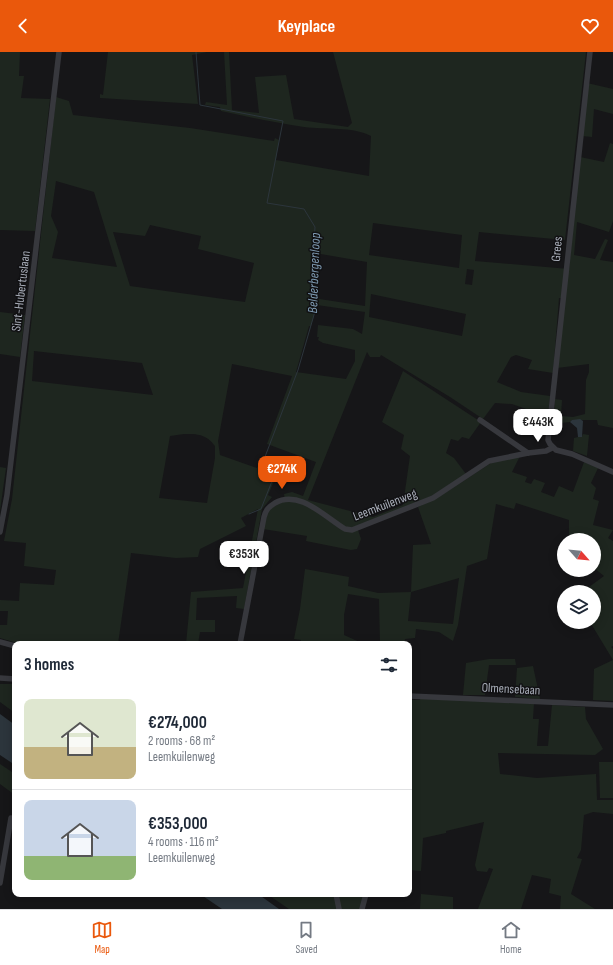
<!DOCTYPE html>
<meta charset="utf-8">
<style>
body{margin:0;font-family:"Sofia Sans Condensed",sans-serif;background:#f6f6f7;color:#1f2937;height:100vh;display:flex;flex-direction:column;font-size:15px;white-space:nowrap}
*{box-sizing:border-box;margin:0}
p{font-size:13px;color:#747a83}
.icon{flex:none;width:22px;height:22px;fill:none;stroke:currentColor;stroke-width:2;stroke-linecap:round;stroke-linejoin:round}
.map{position:relative;flex:1;overflow:hidden}
.panel{position:absolute;left:12px;top:589px;width:400px;height:256px;display:flex;flex-direction:column;background:#fff;border-radius:8px;box-shadow:0 2px 10px #0003}
.panel>*{flex:none}
.needle{width:26px;rotate:117deg}
.buttons{position:absolute;left:557px;top:481px;display:grid;gap:8px}
.buttons a{display:grid;place-items:center;width:44px;height:44px;border-radius:50%;background:#fff;box-shadow:0 2px 10px #0003;font-size:20px}
.price{position:absolute;translate:-50% -34px;padding:0 9px;border-radius:8px;background:#fff;color:#222;font-size:13px;line-height:26px;filter:drop-shadow(0 1px 2px #0008)}
.price::after{content:'';position:absolute;left:50%;top:24px;width:12px;height:9px;margin-left:-6px;background:inherit;clip-path:polygon(0 0,100% 0,50% 100%)}
.price.selected{background:#ea580c;color:#fff}
ul{padding:0;list-style:none}
li{display:flex;align-items:center;gap:12px;height:100px;padding:0 12px}
li+li{border-top:1px solid #e0e1e3}
li span{display:grid;place-items:center;flex:none;width:112px;height:80px;border-radius:8px;color:#555}
li>.icon{margin-inline-start:auto}
span .icon{width:48px;height:48px;fill:#fffc;stroke-width:1}
li b{font-size:17px}
h2{display:flex;justify-content:space-between;align-items:center;height:48px;padding:0 12px;font-size:17px}
header{display:flex;justify-content:space-between;align-items:center;height:52px;padding:0 12px;background:#ea580c;color:#fff;font-size:18px;font-weight:700}
.dock{display:flex;justify-content:space-around;align-items:center;height:56px;border-top:1px solid #e0e1e3;background:#fff;font-size:11px;color:#747a83}
.dock a{display:grid;justify-items:center;gap:2px}
.dock .selected{color:#ea580c}
.map>svg:first-child{display:block}
</style>
<header><svg class="icon" aria-label="back" viewBox="0 0 24 24"><path d="M15 5l-7 7 7 7"/></svg>Keyplace<svg class="icon" aria-label="heart" viewBox="0 0 24 24"><path d="M12 20l-8-8c-3-5 5-10 8-4 3-6 11-1 8 4z"/></svg></header>
<div class="map">
<svg width="613" height="857" viewBox="0 0 613 857">
<rect width="100%" height="100%" fill="#161618"/>
<g fill="#1e261f" fill-rule="evenodd">
<path d="M0,0H20L19,24H24L21,46L50,47L35,179L0,178Z"/>
<path d="M108,0H207L192,3L198,52L100,46V42L103,43Z"/>
<path d="M224,0H229L232,58L259,61L255,25L286,23L294,67L348,75L352,71L333,0H586L565,188L479,180L475,209L569,217L580,105L604,110L610,91L613,92V169L609,180L577,170L574,203L595,207L605,187L608,188L600,208L613,210V376L598,373L597,368H572L570,370L553,372L555,347L562,348L561,364L573,365L585,362L586,328L589,320V312L557,316L565,246H559L553,321L528,317L532,308L516,303L511,305L497,330L521,340L550,344L546,382L526,378V357L512,352L495,351L483,367L450,345L381,303L380,305H370L367,300L308,448L373,465L403,453L410,404L401,397L404,383L382,370L403,319L481,370L469,387L462,385L458,389L451,387L446,401L454,406L466,422L432,444L357,475L361,487L357,497L351,498L306,489L307,484L263,477C266,459 268,457 285,449L284,442L292,440L303,444L316,410L267,392L292,324L232,312L218,389L220,403L257,416L263,404L267,405L261,421L275,427L268,443L272,445L262,457L244,557L236,556L237,544L197,546L196,568H215V580H200L198,592H186L191,540L243,536L258,457L241,466L246,474L200,497L198,505L176,506L131,501L118,592H20L0,586V573H7L8,559H0V548L19,549L20,531L54,533L56,518L24,514L26,491L4,489L12,447L56,45L69,49L73,63L190,76L274,89L275,86L279,88L276,108L369,124L371,84C351,74 326,78 304,75C276,71 249,65 221,59L220,55L205,53L206,50L227,53ZM56,129L94,140L117,215L52,206L58,180L51,164ZM373,171L462,183L459,216L369,203ZM150,173L201,184L198,197L254,211L245,250L130,234L113,180L145,184ZM315,201L367,210L365,254L313,246L312,205H314ZM467,217L474,218L472,233L465,232ZM371,242L466,262L462,284L369,265ZM317,253L365,260L362,282L353,277L318,273L317,285H319L318,288L323,291L355,298V309L346,327L296,320L309,274H311ZM34,299L142,311L153,343L32,329ZM184,382C198,382 206,382 215,394V406L207,451L159,446L170,384Z"/>
<path d="M587,31L613,37V62L594,57L592,85L582,84Z"/>
<path d="M0,260L25,263L20,305L0,302Z"/>
<path d="M583,382L589,383L587,404L573,399L574,386L582,384Z"/>
<path d="M520,404L512,420L527,425L525,430L531,432L534,427L545,431L541,440L554,445L559,434L573,440L584,410L598,416L591,431L596,436L593,447L599,449L593,473L613,478L608,486L613,489V594L611,595L613,597V649L593,648L594,617L613,608L590,570H594V540H582L604,524L594,516V488H569V468L516,451L514,457L496,452L487,507L467,514L458,573L453,589L439,580L416,577L415,586L405,587L404,592H380L379,547L348,542L344,563V583L364,592H301V588L294,587L300,557L305,517L349,525L348,534L378,541L411,540L413,493L431,492L418,455L448,439L491,411ZM459,526L453,572L408,569L411,540Z"/>
<path d="M0,415L6,416L0,459Z"/>
<path d="M489,607H515L516,613H489L485,643H463L466,611Z"/>
<path d="M533,614L540,647L515,645L517,616Z"/>
<path d="M15,629V661L0,650V632H14Z"/>
<path d="M420,646L534,651L533,667H539L537,694H548L552,653L585,655L586,667L603,697L595,703L498,701L500,722L537,726L596,722L597,748H613V762L593,760L584,763L581,798L577,806L582,807L571,842L595,857H560L561,844L549,841L551,827L532,823L521,857H478L493,817L489,816L487,820L477,819L475,813L484,770L446,779V781L423,786L421,819L409,818V648H420Z"/>
<path d="M599,710H613V746H600Z"/>
<path d="M0,712L15,722V743L0,732Z"/>
<path d="M267,842H365L360,857H289Z"/>
<path d="M421,842L453,845V857H420Z"/>
</g>
<g fill="#2c353c">
<path d="M580,367L583,369L582,385H578L577,376L570,370L572,368Z"/>
<path d="M0,662L15,673V713L0,703Z"/>
<path d="M200,842H258L279,857H222Z"/>
</g>
<g fill="none" stroke-linecap="round" stroke-linejoin="round">
<g stroke="#2c353c" stroke-width="1">
<path d="M196,0L200,53L283,69L267,151L304,157L315,175L312,221V246L316,256L298,318L260,418"/>
<path d="M249,462L261,457L272,429L259,421"/>
</g>
<g stroke="#37383d" stroke-width="5.5">
<path d="M590,0L548,388L550,392L556,398L572,402L613,420"/>
<path d="M480,368L528,401"/>
<path d="M0,480L7,443L59,0"/>
<path d="M0,590L15,594"/>
<path d="M240,592L264,465C266,457 269,455 275,451C299,437 325,465 345,477L352,478L433,446L489,409L528,401L546,399L552,396"/>
<path d="M0,626L15,627"/>
<path d="M409,644L613,653"/>
<path d="M0,831L11,766"/>
<path d="M336,842L339,857"/>
<path d="M362,857L366,842"/>
</g>
</g>
<g text-anchor="middle" dominant-baseline="central" stroke-width="3" stroke-linejoin="round" paint-order="stroke">
<g font-size="13" fill="#a8adb8" stroke="#111113">
<text transform="translate(557 197) rotate(-84)">Grees</text>
<text transform="translate(21 239) rotate(-83)">Sint-Hubertuslaan</text>
<text transform="translate(385 453) rotate(-21)">Leemkuilenweg</text>
<text transform="translate(511 637) rotate(3)">Olmensebaan</text>
</g>
<g font-size="14" font-style="italic" fill="#7f9bb3" stroke="#111113">
<text transform="translate(314 221) rotate(-88)">Belderbergenloop</text>
</g>
</g>
</svg>
<div class="buttons">
<a><svg class="needle" viewBox="-14 -14 28 28"><path d="M0-13l5 13h-10z" fill="#e53935"/><path d="M0 13l5-13h-10z" fill="#747a83"/></svg></a>
<a><svg class="icon" aria-label="layers" viewBox="0 0 24 24"><path d="M12 4l9 5-9 5-9-5zM3 14l9 5 9-5"/></svg></a>
</div>
<b class="price" style="left:538px;top:391px">€443K</b>
<b class="price selected" style="left:282px;top:438px">€274K</b>
<b class="price" style="left:244px;top:523px">€353K</b>
<section class="panel">
<h2>3 homes<svg class="icon" aria-label="filters" viewBox="0 0 24 24"><path d="M4 7h16M4 17h16"/><circle cx="9" cy="7" r="2"/><circle cx="15" cy="17" r="2"/></svg></h2>
<ul>
<li><span style="background:linear-gradient(#dfe7d0 60%,#c2b280 0)"><svg class="icon" aria-label="home" viewBox="0 0 24 24"><path d="M3 11l9-7 9 7M6 9v11h12V9"/></svg></span><div><b>€274,000</b><p>2 rooms · 68 m²</p><p>Leemkuilenweg</p></div></li>
<li><span style="background:linear-gradient(#c9d6e8 70%,#8fb573 0)"><svg class="icon" aria-label="home" viewBox="0 0 24 24"><path d="M3 11l9-7 9 7M6 9v11h12V9"/></svg></span><div><b>€353,000</b><p>4 rooms · 116 m²</p><p>Leemkuilenweg</p></div></li>
</ul>
</section>
</div>
<nav class="dock">
<a class="selected"><svg class="icon" aria-label="map" viewBox="0 0 24 24"><path d="M3 6l6-2 6 2 6-2v14l-6 2-6-2-6 2zM9 4v14M15 6v14"/></svg>Map</a>
<a><svg class="icon" aria-label="saved" viewBox="0 0 24 24"><path d="M7 4h10v16l-5-4-5 4z"/></svg>Saved</a>
<a><svg class="icon" aria-label="home" viewBox="0 0 24 24"><path d="M3 11l9-7 9 7M6 9v11h12V9"/></svg>Home</a>
</nav>
